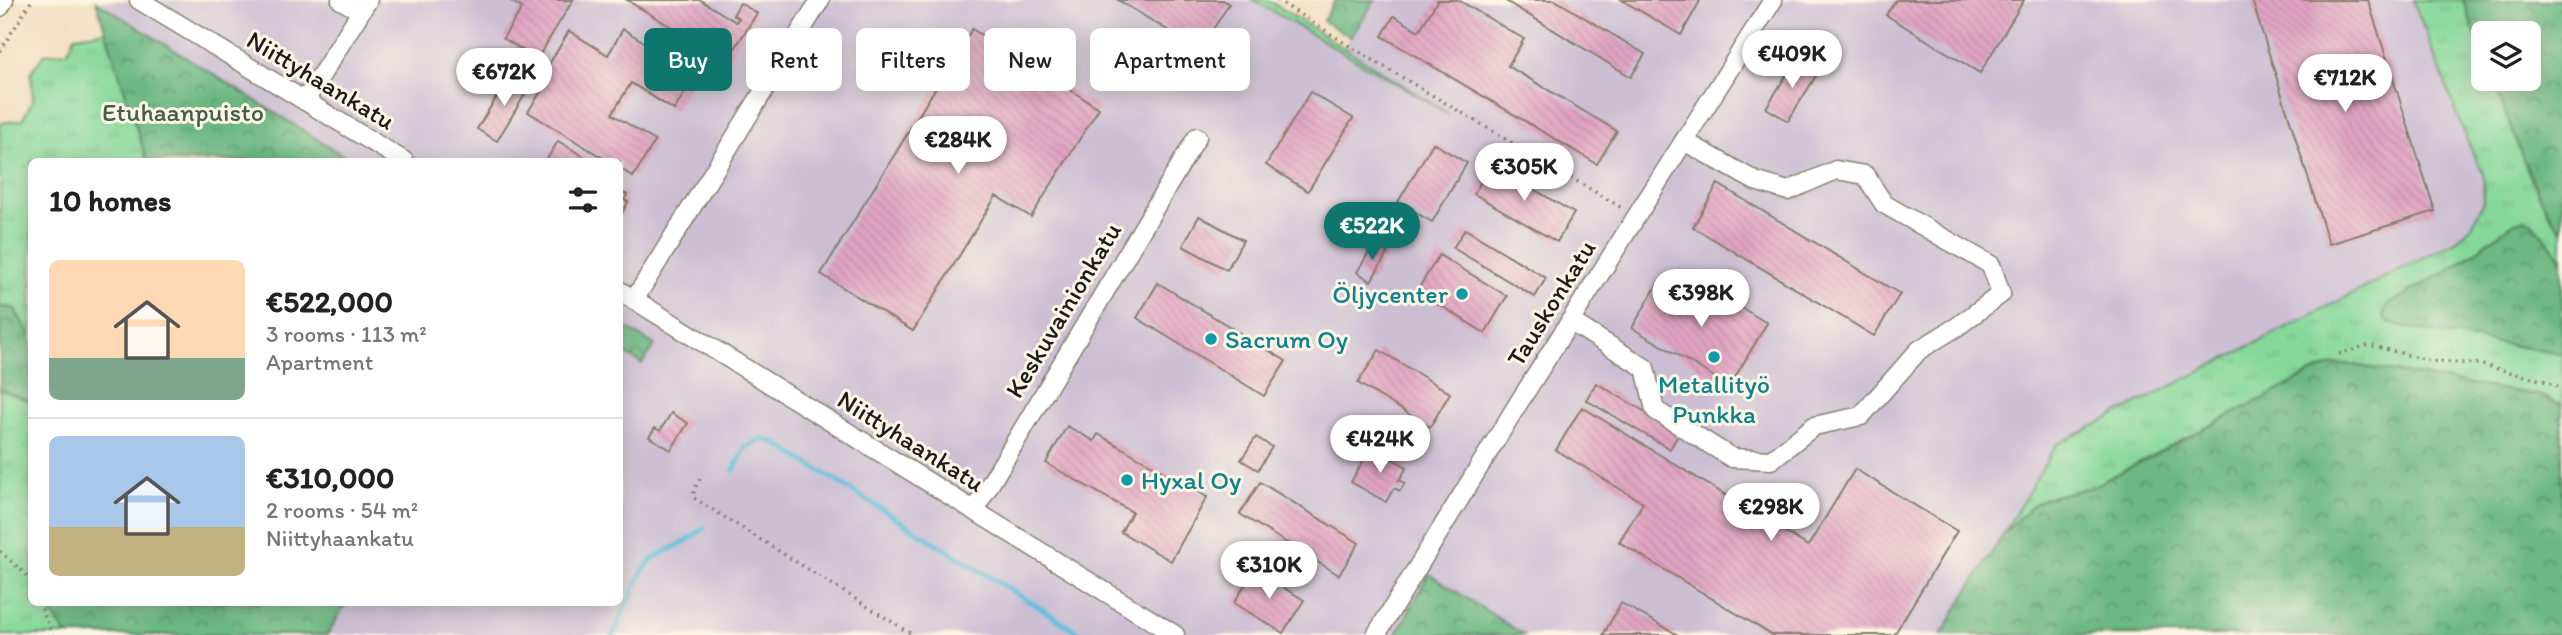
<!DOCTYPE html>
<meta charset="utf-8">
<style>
body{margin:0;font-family:Itim,sans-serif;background:#f6f6f6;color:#222;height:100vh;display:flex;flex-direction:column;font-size:26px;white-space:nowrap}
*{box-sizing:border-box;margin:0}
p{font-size:23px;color:#767676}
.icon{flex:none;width:38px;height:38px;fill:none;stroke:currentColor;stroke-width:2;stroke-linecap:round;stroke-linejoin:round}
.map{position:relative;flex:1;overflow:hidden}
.side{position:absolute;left:28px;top:158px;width:595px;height:448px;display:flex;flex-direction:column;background:#fff;border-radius:10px;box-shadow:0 4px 18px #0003}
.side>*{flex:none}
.banner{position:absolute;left:644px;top:28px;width:665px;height:63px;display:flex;gap:14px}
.controls{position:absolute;left:2471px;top:21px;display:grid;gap:14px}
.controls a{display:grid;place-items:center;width:70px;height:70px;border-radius:10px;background:#fff;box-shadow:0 4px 18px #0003;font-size:35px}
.price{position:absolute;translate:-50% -60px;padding:0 16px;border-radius:24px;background:#fff;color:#222;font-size:23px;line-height:46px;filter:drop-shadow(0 2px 4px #0008)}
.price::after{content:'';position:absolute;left:50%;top:42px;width:21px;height:16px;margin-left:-10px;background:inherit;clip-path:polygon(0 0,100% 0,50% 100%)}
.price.on{background:#0f766e;color:#fff}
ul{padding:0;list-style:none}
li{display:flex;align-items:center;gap:21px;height:175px;padding:0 21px}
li+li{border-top:2px solid #e0e0e0}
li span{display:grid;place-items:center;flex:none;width:196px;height:140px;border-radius:10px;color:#555}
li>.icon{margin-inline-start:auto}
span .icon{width:84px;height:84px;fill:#fffc;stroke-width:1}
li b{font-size:30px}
h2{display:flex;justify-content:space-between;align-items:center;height:84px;padding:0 21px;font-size:30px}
.chip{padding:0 24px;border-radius:10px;background:#fff;box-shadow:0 4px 18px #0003;font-size:24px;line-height:63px}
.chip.on{background:#0f766e;color:#fff}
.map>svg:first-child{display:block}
</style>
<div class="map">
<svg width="2562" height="635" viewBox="0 0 2562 635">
<defs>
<pattern id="grass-tufts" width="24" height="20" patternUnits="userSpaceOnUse" patternTransform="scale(1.75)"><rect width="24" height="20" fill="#86d89a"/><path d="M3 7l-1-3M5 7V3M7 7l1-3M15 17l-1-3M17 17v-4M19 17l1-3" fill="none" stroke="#73b984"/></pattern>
<pattern id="forest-crowns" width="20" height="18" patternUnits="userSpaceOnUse" patternTransform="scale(1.75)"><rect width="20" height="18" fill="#6cb882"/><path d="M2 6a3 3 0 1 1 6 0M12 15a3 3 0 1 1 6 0" fill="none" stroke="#58956a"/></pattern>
<pattern id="building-back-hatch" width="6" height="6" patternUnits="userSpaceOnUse" patternTransform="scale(1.75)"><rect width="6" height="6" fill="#e0a3c1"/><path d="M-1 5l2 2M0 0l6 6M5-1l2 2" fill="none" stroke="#c08ca5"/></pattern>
</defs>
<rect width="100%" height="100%" fill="#fcf5e5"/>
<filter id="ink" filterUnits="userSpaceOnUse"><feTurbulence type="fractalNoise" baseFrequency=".0143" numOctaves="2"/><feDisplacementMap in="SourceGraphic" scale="14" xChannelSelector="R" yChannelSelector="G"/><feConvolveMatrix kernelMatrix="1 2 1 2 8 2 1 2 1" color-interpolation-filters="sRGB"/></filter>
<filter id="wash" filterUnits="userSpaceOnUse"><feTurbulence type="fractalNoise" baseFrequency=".00686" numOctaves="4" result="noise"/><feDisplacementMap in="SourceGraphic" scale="28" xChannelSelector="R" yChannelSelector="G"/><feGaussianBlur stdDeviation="1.57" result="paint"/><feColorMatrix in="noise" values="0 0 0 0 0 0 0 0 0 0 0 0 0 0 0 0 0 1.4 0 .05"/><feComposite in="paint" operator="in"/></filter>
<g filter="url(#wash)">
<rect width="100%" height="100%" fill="#f2dfc0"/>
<path fill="#ccbed3" d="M1253,0L1429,102L1344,47L1375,0H2413L2468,142L2483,174L2484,201L2472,226L2456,241L2056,445L1941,635H1524L1429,574L1396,635H327L347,602H620V350L642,364L655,345L620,324V161H352L96,1Z"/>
<g fill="url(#grass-tufts)" stroke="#517a5b" stroke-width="2">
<path d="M1253,0H1268L1449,114Z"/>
<path d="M2413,0H2463L2483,56V79H2492L2534,184L2549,214L2562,232V258L2532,223L2515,222L2457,265L2388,322L2404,327L2562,354V405L2542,396L2347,364L2333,365L2312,373L2092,487L2045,498L2004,533L2056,445L2456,241L2472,226L2484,201L2483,174L2468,142Z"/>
<path d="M106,31L147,161H32L31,337L14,308L0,307V123L22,120L33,100L31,73L44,54L67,52L75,36Z"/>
<path d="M0,389L31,402L32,602H44L67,635H0Z"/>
</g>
<g fill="url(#forest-crowns)" stroke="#446a4f" stroke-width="2">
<path d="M1335,0H1375L1351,37L1323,21Z"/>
<path d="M2463,0H2562V232C2529,188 2513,129 2492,79H2529V33H2483V56Z"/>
<path d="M96,1L352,161H147Z"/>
<path d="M2525,220L2532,223L2562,258V354L2404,327L2388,322L2383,316L2387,305L2457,265L2515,222Z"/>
<path d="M0,307L14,308L31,337V402L0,389Z"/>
<path d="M620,324L655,345L642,364L620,350Z"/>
<path d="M2347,364L2542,396L2562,405V635H1941L2004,533L2033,505L2045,498L2092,487L2312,373L2333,365Z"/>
<path d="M1429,574L1524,635H1396Z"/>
<path d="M44,602H347L327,635H67Z"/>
</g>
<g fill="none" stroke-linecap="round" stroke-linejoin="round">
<g stroke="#5dbedb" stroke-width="5">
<path d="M734,470L745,448L761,439L774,442L1083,635"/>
<path d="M613,635L642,572L652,559L688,540L704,528"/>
</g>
</g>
<g id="blocks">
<g fill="url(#building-back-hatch)">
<path d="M509,0H573L537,59L503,38L522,8Z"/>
<path d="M627,0H700L736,22L739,18L733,15L740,3L757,13L727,61Z"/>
<path d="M1118,0H1223L1229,4L1200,50Z"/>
<path d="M1438,0H1458L1524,39L1508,66L1617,131L1597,164L1382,36L1394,16L1419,31Z"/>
<path d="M1504,0H1555L1645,54L1631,77Z"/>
<path d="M1622,0H1698L1700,1L1681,35Z"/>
<path d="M1896,0H2024L1980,73L1886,15Z"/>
<path d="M2252,0H2368L2435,211L2329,244Z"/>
<path d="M623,29L696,74L674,110L631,83L612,114L655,141L633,177L620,168V161H608L528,112L550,77L544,73L569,31L608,55Z"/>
<path d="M972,29L1099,108L1031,217L996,196L913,331L821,274Z"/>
<path d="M1804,62L1819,71L1788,121L1766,108L1794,63Z"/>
<path d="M511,74L530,86L497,141L477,129Z"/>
<path d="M1310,92L1353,118L1308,191L1266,165Z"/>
<path d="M558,141L591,161H546Z"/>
<path d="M1433,143L1467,163L1432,222L1398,202Z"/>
<path d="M1491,164L1574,213L1557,242L1474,194Z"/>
<path d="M1718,184L1900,294L1874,336L1693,227Z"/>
<path d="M620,190L627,195L624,200L628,202L620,217Z"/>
<path d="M1199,216L1243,240L1227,270L1183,246Z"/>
<path d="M1465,229L1546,278L1535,297L1453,248Z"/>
<path d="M1374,244L1388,252L1371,281L1357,272Z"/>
<path d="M1439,255L1507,296L1485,333L1417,291Z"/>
<path d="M1697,281L1767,323L1730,386L1632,328L1659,282L1686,298Z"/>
<path d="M1158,283L1286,361L1264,396L1137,318Z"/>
<path d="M1379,350L1450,393L1430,427L1358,383Z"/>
<path d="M1596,383L1680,432L1670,449L1586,400Z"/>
<path d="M1582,407L1808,546L1855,469L1957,531L1894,635H1772L1619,542L1643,503L1556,450Z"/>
<path d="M671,413L688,423L671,450L649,437L655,428L660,431Z"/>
<path d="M1067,426L1094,441L1098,434L1207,497L1171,561L1121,532L1132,512L1046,463Z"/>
<path d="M1256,437L1272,447L1258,470L1241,460Z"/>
<path d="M1371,447L1407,467L1399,480L1405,483L1400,491L1394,488L1386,502L1351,482Z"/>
<path d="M1260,482L1359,543L1339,575L1240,514Z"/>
<path d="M1254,570L1304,600L1283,633L1234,603Z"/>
<path d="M1621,603L1678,635H1603Z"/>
</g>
</g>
</g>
<g filter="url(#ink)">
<use href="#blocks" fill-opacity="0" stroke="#877e6e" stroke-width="2"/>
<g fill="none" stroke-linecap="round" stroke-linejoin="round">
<defs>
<g id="minor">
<path d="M139,0L404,161"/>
<path d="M341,0L361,11"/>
<path d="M0,7L4,0"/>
<path d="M305,101L368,0"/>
<path d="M620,291L1175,635"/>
<path d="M634,300L820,0"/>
<path d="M1570,321L1645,368L1655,410L1732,458L1771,460L1814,426L1861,416L1919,350L1958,326L2001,294L1991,265L1884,204L1865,175L1836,170L1788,191L1755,181L1684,141"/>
<path d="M974,511L1197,137"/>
<path d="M1376,635L1516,407L1773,0"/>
</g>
</defs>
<use href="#minor" stroke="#877e6e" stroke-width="21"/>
<g stroke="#877e6e" stroke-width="3.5" stroke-dasharray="2 5" stroke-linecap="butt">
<path d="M1277,0L1351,47L1622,208"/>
<path d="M0,51L32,0"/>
<path d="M2339,354L2369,345L2431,361L2479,364L2548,382L2562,389"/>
<path d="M700,479L694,490V498L913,635"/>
<path d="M0,551L26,575L32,586"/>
<path d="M39,602L53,635"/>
</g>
<use href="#minor" stroke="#fff" stroke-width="18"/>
</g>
</g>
<g fill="#0f9aa8" stroke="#fcf5e5" stroke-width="2.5">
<circle cx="1462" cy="294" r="7"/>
<circle cx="1211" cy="339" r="7"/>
<circle cx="1714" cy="357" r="7"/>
<circle cx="1127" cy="480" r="7"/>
</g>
<g text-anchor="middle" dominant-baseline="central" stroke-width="6" stroke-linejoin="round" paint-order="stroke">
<g font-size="26" fill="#1c1c1c" stroke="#fcf5e5">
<text transform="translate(321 80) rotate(31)">Niittyhaankatu</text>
<text transform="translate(1551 303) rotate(-58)">Tauskonkatu</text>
<text transform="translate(1063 310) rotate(-59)">Keskuvainionkatu</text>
<text transform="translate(911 441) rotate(32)">Niittyhaankatu</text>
</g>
<g font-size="26" fill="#415e48" stroke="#fcf5e5">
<text x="183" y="112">Etuhaanpuisto</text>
</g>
<g font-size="26" fill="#0d838f" stroke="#fcf5e5" text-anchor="start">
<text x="1448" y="294" text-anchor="end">Öljycenter</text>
<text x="1225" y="339">Sacrum Oy</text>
<text x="1714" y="384" text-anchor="middle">Metallityö<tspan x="1714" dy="30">Punkka</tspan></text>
<text x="1141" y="480">Hyxal Oy</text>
</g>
</g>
</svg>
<div class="controls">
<a><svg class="icon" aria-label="layers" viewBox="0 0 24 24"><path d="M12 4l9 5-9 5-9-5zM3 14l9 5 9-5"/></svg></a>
</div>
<b class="price" style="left:1792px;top:90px">€409K</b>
<b class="price" style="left:504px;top:108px">€672K</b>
<b class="price" style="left:2345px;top:114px">€712K</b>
<b class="price" style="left:958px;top:176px">€284K</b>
<b class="price" style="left:1524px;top:203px">€305K</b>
<b class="price on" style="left:1372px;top:262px">€522K</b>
<b class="price" style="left:1701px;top:329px">€398K</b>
<b class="price" style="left:1380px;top:475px">€424K</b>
<b class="price" style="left:1771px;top:543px">€298K</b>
<b class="price" style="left:1269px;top:601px">€310K</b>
<div class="banner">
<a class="chip on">Buy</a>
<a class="chip">Rent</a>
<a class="chip">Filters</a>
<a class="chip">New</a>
<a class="chip">Apartment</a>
</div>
<section class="side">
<h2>10 homes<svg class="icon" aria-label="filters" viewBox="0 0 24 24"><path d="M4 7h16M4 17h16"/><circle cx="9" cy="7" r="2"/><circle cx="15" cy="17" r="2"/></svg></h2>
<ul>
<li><span style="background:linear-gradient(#ffd9b3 70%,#7fa58c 0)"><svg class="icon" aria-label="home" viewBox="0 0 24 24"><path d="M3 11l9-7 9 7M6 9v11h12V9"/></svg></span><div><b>€522,000</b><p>3 rooms · 113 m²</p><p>Apartment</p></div></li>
<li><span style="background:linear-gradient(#a9c7e8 65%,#c2b280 0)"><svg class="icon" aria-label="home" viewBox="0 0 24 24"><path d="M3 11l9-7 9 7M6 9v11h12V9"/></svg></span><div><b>€310,000</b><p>2 rooms · 54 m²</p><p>Niittyhaankatu</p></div></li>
</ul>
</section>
</div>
